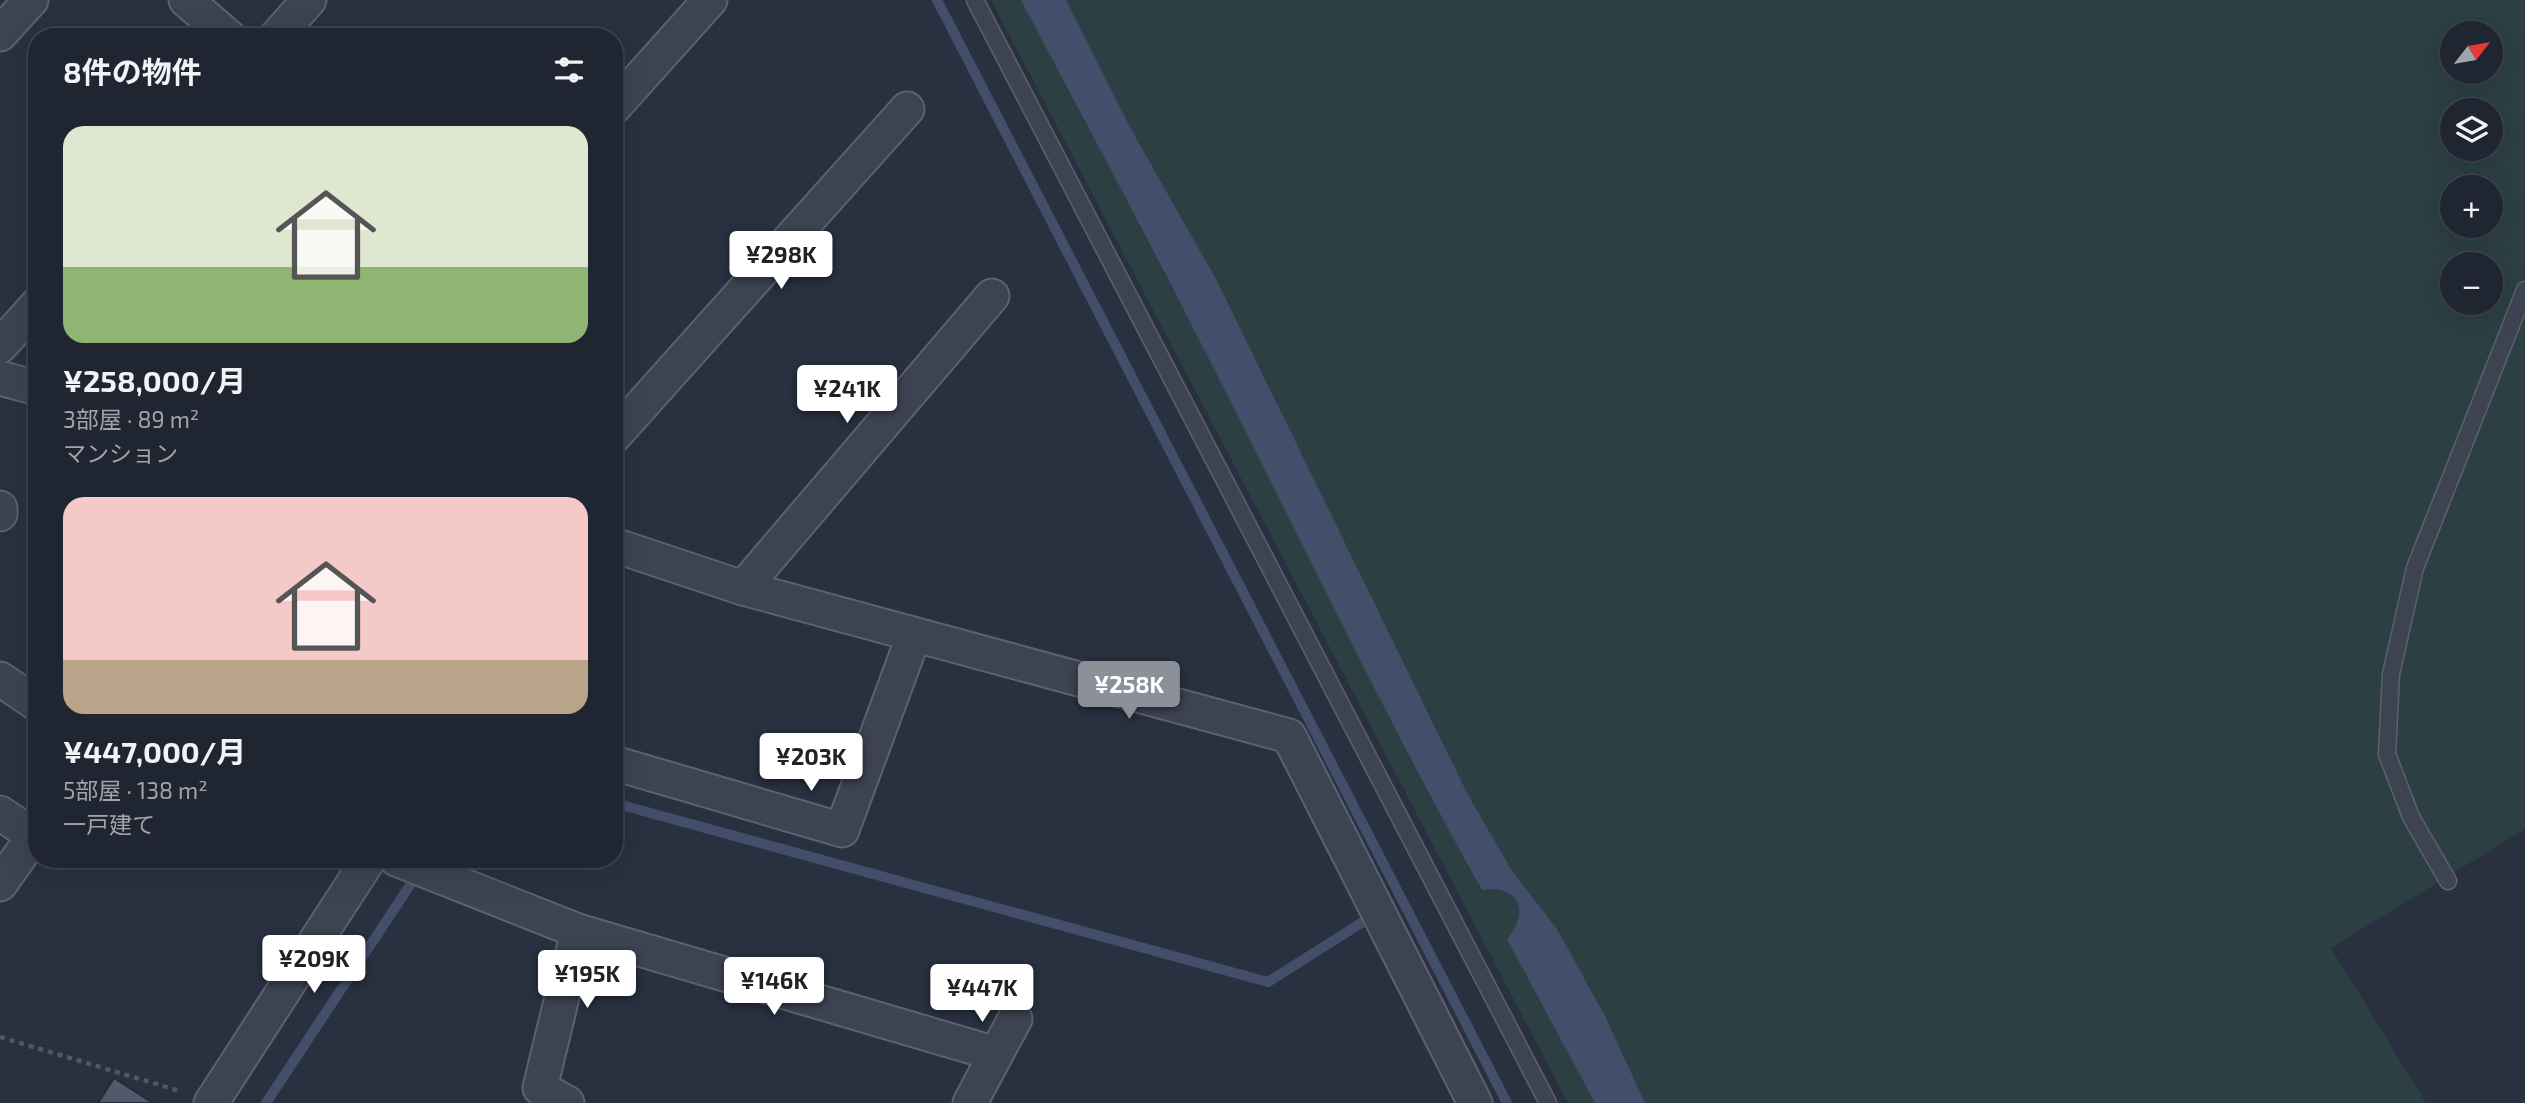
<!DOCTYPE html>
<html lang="ja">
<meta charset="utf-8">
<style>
body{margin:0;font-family:"Exo 2","Noto Sans JP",sans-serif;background:#272d39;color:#f1f3f6;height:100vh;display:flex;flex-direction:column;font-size:26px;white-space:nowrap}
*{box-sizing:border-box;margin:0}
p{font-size:23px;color:#a1a5ab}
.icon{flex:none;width:38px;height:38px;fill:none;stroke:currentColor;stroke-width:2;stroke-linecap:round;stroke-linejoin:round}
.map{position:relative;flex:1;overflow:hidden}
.panel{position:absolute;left:28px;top:28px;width:595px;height:840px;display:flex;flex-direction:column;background:#1f2531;border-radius:28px;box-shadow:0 7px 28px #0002,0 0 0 2px #3c424d}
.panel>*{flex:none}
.needle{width:46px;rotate:59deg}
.controls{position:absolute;left:2440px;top:21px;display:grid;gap:14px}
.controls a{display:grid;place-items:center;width:63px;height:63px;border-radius:50%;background:#1f2531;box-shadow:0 7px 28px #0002,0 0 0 2px #3c424d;font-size:35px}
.price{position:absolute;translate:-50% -60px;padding:0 16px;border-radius:7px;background:#fff;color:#222;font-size:23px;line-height:46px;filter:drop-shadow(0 2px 4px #0008)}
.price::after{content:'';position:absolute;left:50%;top:42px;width:21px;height:16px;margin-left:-10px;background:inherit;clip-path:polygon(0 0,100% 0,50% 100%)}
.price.selected{background:#8c9099;color:#fff}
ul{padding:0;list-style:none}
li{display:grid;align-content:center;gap:14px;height:371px;padding:0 35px}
li span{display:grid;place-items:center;height:217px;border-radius:21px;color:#555}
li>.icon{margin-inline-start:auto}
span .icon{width:126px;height:126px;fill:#fffc;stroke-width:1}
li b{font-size:30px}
h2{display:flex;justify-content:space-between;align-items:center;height:84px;padding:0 35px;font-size:30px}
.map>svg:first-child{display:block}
</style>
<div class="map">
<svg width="2525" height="1103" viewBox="0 0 2525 1103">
<rect width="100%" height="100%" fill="#293141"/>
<path fill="#2c3f43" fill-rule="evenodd" d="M991,0H2525V829L2331,948L2426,1103H1568ZM2452,33H2490V72H2452ZM2452,110H2490V149H2452ZM2452,187H2490V226H2452ZM2452,264H2490V303H2452Z"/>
<path fill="#434f6a" d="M1021,0H1066L1131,129L1217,281L1468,795L1512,871L1557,929L1605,1016L1645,1103H1595L1507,939C1530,912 1520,884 1482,890C1386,719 1302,542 1213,367C1151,243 1085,122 1021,0Z"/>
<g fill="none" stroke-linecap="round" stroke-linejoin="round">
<g stroke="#434f6a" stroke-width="10">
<path d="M937,0L1507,1103"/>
<path d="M614,803L1268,982L1374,915"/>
<path d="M266,1103L418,873"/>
</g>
</g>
<path fill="#53596b" stroke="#242a38" stroke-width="2" d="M114,1078L153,1103H98Z"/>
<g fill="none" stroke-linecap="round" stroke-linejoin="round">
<defs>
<g id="service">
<path d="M975,0L1548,1103"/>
<path d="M2448,881L2411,817L2387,754L2391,674L2415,568L2525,290"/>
</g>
<g id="minor">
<path d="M186,0L229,37"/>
<path d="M0,34L31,0"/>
<path d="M276,37L309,0"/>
<path d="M614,107L710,0"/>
<path d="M0,346L37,305"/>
<path d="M0,378L37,388"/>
<path d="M614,436L907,109"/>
<path d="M0,508V514"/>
<path d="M614,545L743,588L1289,736L1475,1103"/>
<path d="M743,588L992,296"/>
<path d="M0,679L37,704"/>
<path d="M614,763L842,830L914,635"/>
<path d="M0,813L34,836"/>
<path d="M396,859L578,931L996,1054L970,1103"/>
<path d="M0,884L37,832"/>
<path d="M996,1054L1015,1019"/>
<path d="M211,1103L369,859"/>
<path d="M567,1103L540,1088L578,931"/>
</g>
</defs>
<use href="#service" stroke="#5c616e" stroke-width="19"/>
<use href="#minor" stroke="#5c616e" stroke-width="37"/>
<path stroke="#4c5b61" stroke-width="4.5" stroke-dasharray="5 5" stroke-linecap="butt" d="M0,1037L180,1091"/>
<use href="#service" stroke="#3d4351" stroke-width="16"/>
<use href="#minor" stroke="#3d4351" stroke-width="33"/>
</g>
</svg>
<div class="controls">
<a><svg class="needle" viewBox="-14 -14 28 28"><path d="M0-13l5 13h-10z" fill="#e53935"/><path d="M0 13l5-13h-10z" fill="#a1a5ab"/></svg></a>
<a><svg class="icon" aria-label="layers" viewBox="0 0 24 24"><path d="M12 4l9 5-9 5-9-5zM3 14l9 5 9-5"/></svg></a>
<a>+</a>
<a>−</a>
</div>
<b class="price" style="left:781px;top:291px">¥298K</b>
<b class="price" style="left:847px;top:425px">¥241K</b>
<b class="price selected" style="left:1129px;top:721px">¥258K</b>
<b class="price" style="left:811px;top:793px">¥203K</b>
<b class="price" style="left:314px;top:995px">¥209K</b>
<b class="price" style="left:587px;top:1010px">¥195K</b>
<b class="price" style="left:774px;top:1017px">¥146K</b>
<b class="price" style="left:982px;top:1024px">¥447K</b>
<section class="panel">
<h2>8件の物件<svg class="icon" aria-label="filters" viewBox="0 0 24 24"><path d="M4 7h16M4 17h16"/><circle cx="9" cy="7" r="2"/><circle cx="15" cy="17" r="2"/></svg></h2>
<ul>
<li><span style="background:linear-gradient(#dfe7d0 65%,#8fb573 0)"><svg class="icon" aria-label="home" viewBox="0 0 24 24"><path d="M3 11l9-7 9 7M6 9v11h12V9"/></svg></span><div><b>¥258,000/月</b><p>3部屋 · 89 m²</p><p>マンション</p></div></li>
<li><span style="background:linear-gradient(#f6c9c9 75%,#b9a48a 0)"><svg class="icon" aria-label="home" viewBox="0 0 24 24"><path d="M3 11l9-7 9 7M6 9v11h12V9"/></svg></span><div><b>¥447,000/月</b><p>5部屋 · 138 m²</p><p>一戸建て</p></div></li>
</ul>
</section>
</div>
